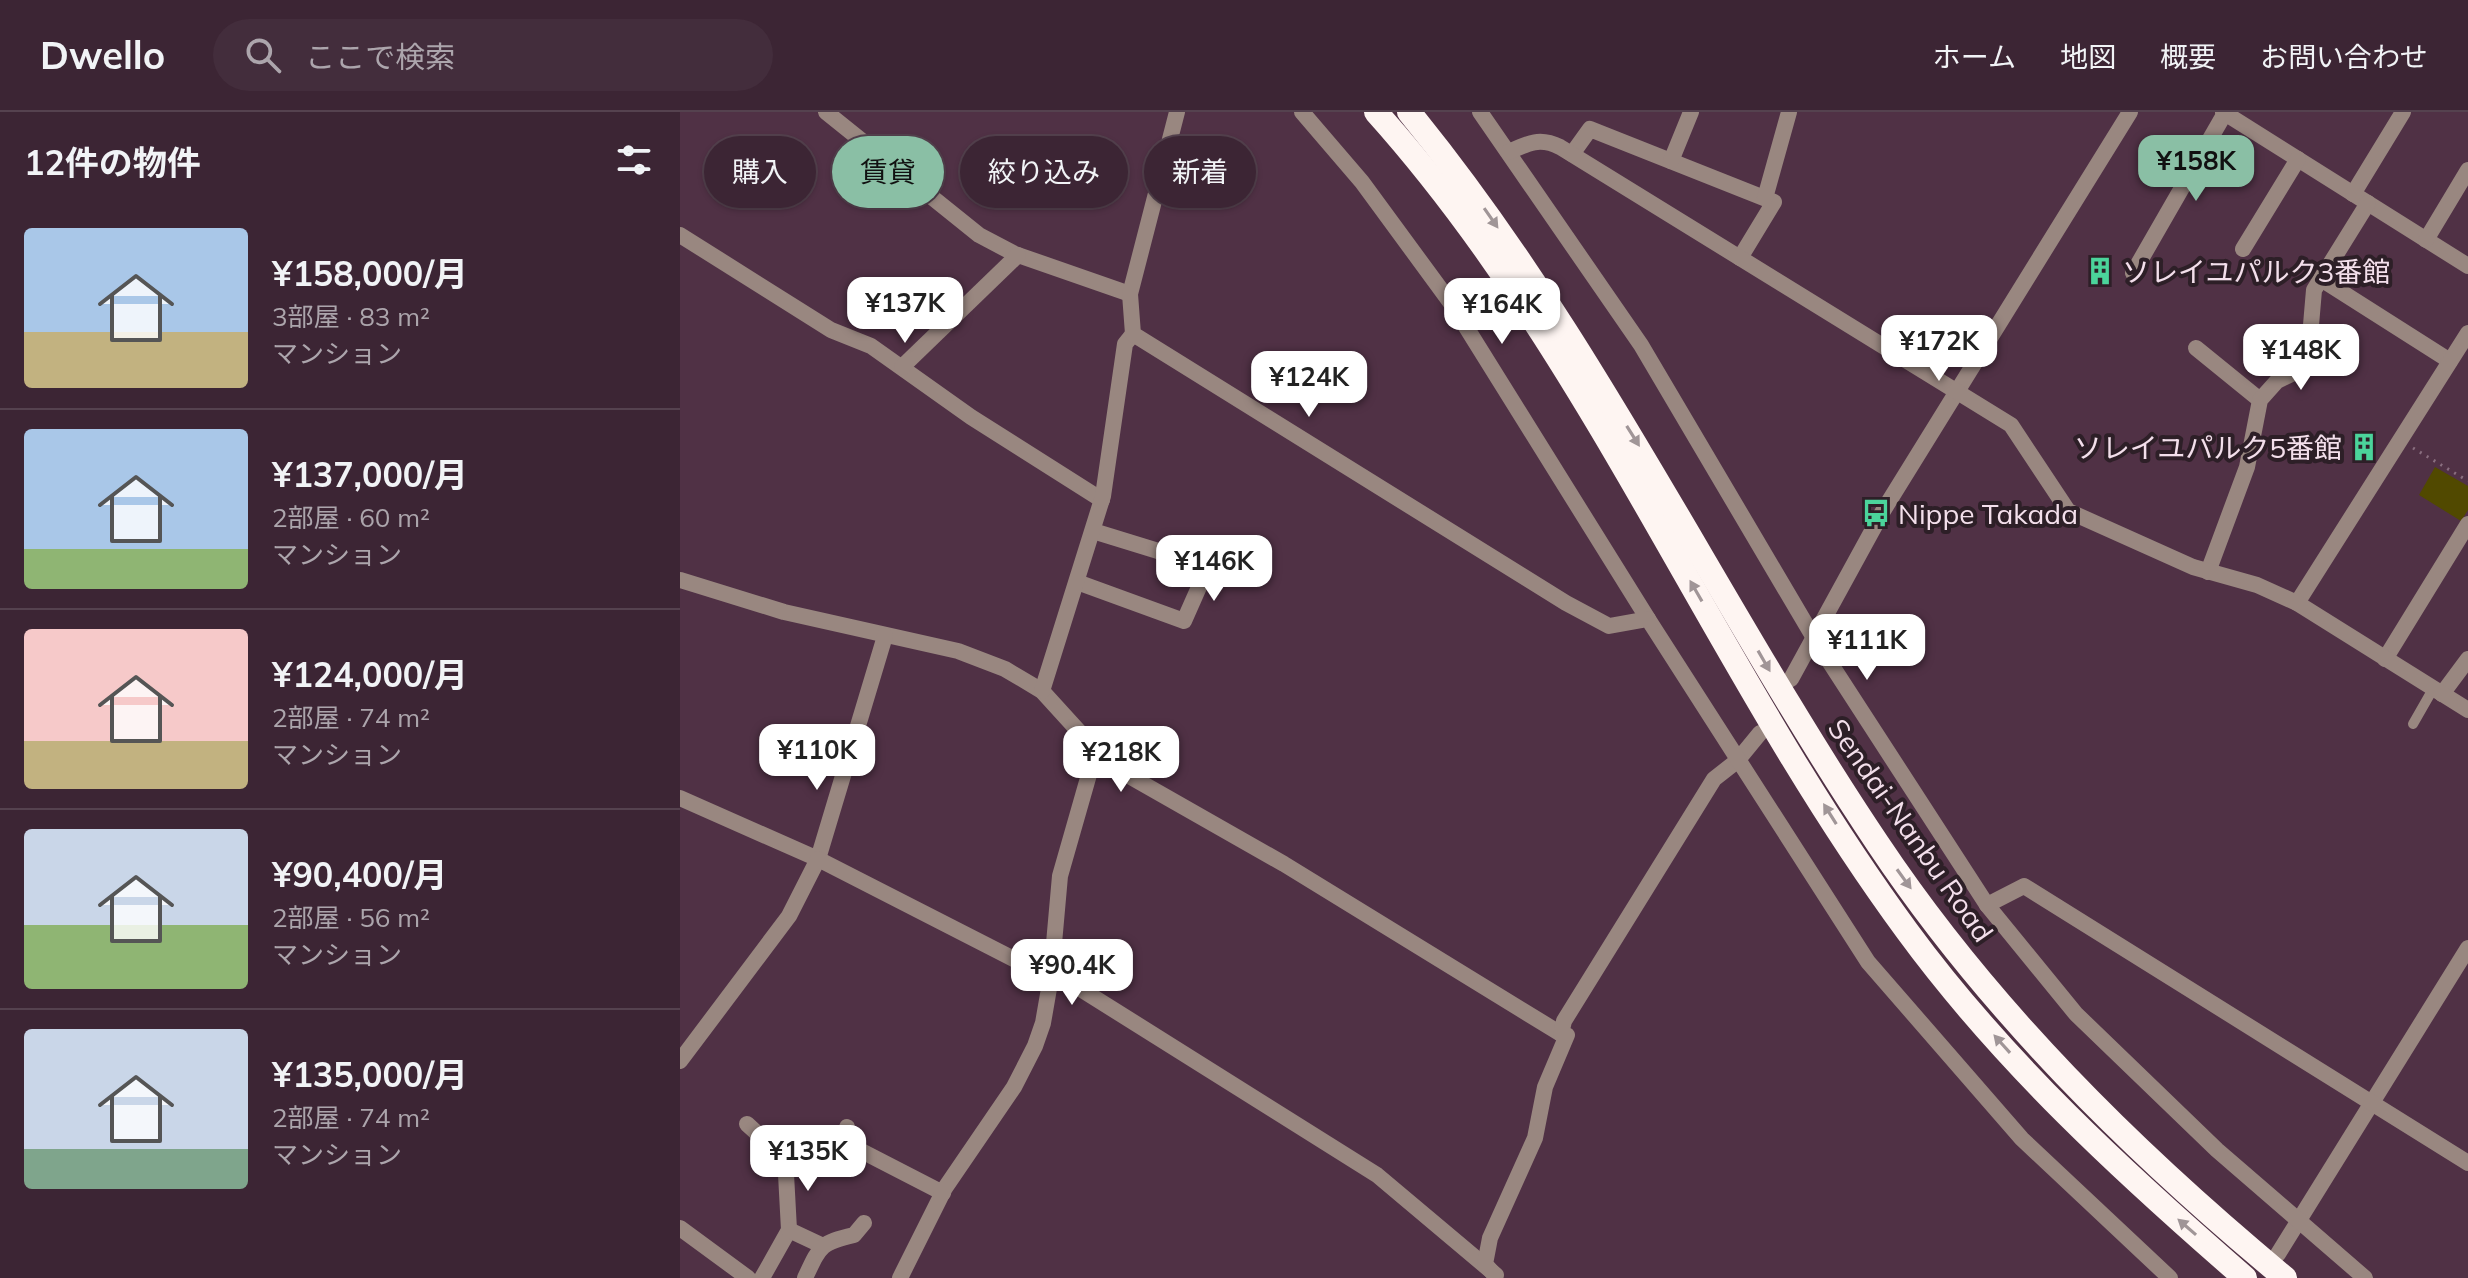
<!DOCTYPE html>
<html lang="ja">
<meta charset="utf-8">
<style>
body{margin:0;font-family:Mulish,"Noto Sans JP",sans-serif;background:#432d3c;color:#f1f3f6;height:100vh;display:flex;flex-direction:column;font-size:30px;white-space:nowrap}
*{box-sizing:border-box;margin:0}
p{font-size:26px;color:#aca5ac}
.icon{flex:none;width:44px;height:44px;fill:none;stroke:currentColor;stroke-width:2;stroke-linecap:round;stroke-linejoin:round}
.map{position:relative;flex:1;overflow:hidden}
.sheet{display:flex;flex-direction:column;background:#3c2534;width:680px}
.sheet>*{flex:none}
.banner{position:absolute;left:24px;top:24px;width:760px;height:72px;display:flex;gap:16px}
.price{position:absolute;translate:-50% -68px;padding:0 18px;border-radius:16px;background:#fff;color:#222;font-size:26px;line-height:52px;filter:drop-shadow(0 2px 4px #0008)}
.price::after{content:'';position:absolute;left:50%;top:48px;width:24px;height:18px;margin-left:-12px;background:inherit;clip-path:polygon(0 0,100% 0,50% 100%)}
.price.on{background:#8abfa5;color:#111}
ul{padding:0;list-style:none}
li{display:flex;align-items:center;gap:24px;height:200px;padding:0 24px}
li+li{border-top:2px solid #55424f}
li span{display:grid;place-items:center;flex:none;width:224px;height:160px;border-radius:8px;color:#555}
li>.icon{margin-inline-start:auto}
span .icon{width:96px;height:96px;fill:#fffc;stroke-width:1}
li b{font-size:34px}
h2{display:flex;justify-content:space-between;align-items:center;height:96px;padding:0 24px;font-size:34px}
.chip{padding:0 28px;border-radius:36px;background:#3c2534;box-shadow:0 2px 6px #0004,0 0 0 2px #55424f;font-size:28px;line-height:72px}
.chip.on{background:#8abfa5;color:#111}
header{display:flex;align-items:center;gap:48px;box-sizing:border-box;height:112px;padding:0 40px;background:#3c2534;border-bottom:2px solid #55424f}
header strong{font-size:38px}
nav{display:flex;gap:44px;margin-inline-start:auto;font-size:28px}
.search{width:560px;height:72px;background:#432d3c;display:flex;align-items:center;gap:20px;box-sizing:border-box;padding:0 28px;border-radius:44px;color:#aca5ac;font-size:30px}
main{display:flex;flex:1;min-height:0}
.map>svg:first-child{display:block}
</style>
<header>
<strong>Dwello</strong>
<div class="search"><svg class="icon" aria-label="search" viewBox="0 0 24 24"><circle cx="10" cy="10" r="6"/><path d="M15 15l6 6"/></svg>ここで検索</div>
<nav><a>ホーム</a><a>地図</a><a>概要</a><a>お問い合わせ</a></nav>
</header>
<main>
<section class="sheet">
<h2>12件の物件<svg class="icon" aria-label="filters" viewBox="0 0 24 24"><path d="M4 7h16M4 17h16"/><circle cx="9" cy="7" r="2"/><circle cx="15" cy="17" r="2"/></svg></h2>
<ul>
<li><span style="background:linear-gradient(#a9c7e8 65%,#c2b280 0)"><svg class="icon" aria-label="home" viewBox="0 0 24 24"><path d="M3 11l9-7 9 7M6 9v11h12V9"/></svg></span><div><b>¥158,000/月</b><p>3部屋 · 83 m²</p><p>マンション</p></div></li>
<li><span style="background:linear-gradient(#a9c7e8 75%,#8fb573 0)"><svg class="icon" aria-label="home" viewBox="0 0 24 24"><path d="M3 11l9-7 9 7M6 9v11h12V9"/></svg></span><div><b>¥137,000/月</b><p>2部屋 · 60 m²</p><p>マンション</p></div></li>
<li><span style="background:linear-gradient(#f6c9c9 70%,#c2b280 0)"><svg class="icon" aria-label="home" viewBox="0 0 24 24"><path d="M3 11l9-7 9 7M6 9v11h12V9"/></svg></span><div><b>¥124,000/月</b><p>2部屋 · 74 m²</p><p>マンション</p></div></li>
<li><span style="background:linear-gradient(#c9d6e8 60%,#8fb573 0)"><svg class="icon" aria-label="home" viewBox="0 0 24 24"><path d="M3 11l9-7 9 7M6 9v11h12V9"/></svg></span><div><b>¥90,400/月</b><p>2部屋 · 56 m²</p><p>マンション</p></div></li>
<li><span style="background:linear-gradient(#c9d6e8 75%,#7fa58c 0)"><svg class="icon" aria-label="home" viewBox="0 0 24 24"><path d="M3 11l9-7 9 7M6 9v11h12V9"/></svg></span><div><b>¥135,000/月</b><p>2部屋 · 74 m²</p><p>マンション</p></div></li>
</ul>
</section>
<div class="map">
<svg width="1788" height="1166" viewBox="0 0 1788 1166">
<rect width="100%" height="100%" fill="#503145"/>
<g fill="#514900">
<path d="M1537,41L1564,56L1552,75L1527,57Z"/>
<path d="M1755,355L1788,374V398L1781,409L1739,383Z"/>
</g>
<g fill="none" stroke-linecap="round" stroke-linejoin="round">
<path stroke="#896e7f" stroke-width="3" stroke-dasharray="2 6" stroke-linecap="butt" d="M1733,336L1788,369"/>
<path stroke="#998780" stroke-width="10" d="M1733,612L1753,577"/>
<g stroke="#998780" stroke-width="16">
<path d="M146,0L299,123L335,142L450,182"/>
<path d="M622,0L682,70L773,194L968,507"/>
<path d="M1543,0L1788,154"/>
<path d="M892,42L910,17L1094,90L1060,146"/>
<path d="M991,49L1011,0"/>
<path d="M1673,82L1723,0"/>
<path d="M1085,86L1109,0"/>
<path d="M0,123L151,218L191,234L291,305L422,388"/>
<path d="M1746,128L1788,58"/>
<path d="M1563,137L1618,47"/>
<path d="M1453,161L1545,1"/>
<path d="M1641,167L1770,249"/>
<path d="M1516,236L1580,288"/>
<path d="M222,255L338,143"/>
<path d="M1528,460L1567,355L1580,288L1597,269L1624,256L1628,248L1634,178L1688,91"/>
<path d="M0,468L104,500L278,539L325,557L362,579L423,646L451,665L604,752L881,922"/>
<path d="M397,470L504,509L523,466L478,439L413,419"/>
<path d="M1617,491L1788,221"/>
<path d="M1705,547L1788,412"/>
<path d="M1111,567L1203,399L1450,0"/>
<path d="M362,579L423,384L445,232L453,222"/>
<path d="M1762,582L1788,547"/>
<path d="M0,686L138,747L205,524"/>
<path d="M0,949L109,804L138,747L365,863L391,871L697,1063L816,1163"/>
<path d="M67,1012L101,1043L106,1062L109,1118L82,1166"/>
<path d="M167,1015L164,1030L263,1081"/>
<path d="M0,1116L68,1166"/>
<path d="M109,1118L141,1133"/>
<path d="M1598,1142L1788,836"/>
<path d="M813,1161L805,1152L810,1126L855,1026L865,975L887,923L881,922L884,909L1034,667L1057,649L1080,621"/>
<path d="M125,1166C140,1134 140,1131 174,1123L184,1111"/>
<path d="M220,1166L265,1076L334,975L355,934L363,911L371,865L380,764L416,638"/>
</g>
<g stroke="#998780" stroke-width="16">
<path d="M497,0L450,182L453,222L886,491L929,514L968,507L1188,850L1342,1027L1490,1166"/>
<path d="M800,0L961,233L1134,526L1307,793L1396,902L1537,1038L1685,1166"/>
<path d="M829,40C848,31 860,25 880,35L1331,313L1388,399L1513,455L1577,473L1617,491L1788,598"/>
<path d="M1307,793L1344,774L1788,1051"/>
</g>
<g stroke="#fef5f2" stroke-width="24">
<path d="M696,0C915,244 1034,557 1227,819C1323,950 1444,1061 1565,1166"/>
<path d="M729,0C916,229 1035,489 1198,732C1309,898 1452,1039 1605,1166"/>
</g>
</g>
<defs><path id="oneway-solid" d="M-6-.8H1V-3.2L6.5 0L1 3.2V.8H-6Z" transform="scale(2)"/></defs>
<g fill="#a09597">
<use href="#oneway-solid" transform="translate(811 106) rotate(55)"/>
<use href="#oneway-solid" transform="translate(953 324) rotate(58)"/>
<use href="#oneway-solid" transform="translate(1016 479) rotate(-120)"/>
<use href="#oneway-solid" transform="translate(1084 549) rotate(60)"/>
<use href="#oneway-solid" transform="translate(1150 702) rotate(-122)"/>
<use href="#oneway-solid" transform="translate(1224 767) rotate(54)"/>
<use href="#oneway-solid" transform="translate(1322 932) rotate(-132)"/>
<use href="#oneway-solid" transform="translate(1507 1115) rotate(-139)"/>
</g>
<defs>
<symbol id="building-bare" viewBox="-9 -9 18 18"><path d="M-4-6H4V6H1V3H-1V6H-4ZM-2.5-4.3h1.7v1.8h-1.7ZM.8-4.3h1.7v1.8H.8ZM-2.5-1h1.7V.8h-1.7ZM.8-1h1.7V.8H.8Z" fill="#4bd49b" stroke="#2d1f27" stroke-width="2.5" paint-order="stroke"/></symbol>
<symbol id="bus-bare" viewBox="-9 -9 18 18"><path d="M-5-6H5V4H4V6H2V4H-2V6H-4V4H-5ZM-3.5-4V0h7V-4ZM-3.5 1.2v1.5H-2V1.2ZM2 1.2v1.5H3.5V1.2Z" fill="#4bd49b" stroke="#2d1f27" stroke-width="2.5" paint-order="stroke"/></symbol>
</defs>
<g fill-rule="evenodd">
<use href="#building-bare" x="1400" y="139" width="40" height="40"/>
<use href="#building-bare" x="1664" y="315" width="40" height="40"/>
<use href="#bus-bare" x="1176" y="381" width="40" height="40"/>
</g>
<g text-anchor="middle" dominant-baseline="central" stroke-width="8" stroke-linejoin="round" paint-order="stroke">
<g font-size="28" fill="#f3dfeb" stroke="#2d1f27" text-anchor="start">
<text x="1442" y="159">ソレイユパルク3番館</text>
<text x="1662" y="335" text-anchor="end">ソレイユパルク5番館</text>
<text x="1218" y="401">Nippe Takada</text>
</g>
<g font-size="28" fill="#f3dfeb" stroke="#2d1f27">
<text transform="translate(1231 718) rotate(55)">Sendai-Nanbu Road</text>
</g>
</g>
</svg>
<b class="price on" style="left:1516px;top:91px">¥158K</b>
<b class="price" style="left:225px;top:233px">¥137K</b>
<b class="price" style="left:822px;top:234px">¥164K</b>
<b class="price" style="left:1259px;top:271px">¥172K</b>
<b class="price" style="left:1621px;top:280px">¥148K</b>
<b class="price" style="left:629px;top:307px">¥124K</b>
<b class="price" style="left:534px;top:491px">¥146K</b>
<b class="price" style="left:1187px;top:570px">¥111K</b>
<b class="price" style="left:137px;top:680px">¥110K</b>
<b class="price" style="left:441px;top:682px">¥218K</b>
<b class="price" style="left:392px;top:895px">¥90.4K</b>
<b class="price" style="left:128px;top:1081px">¥135K</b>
<div class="banner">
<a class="chip">購入</a>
<a class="chip on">賃貸</a>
<a class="chip">絞り込み</a>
<a class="chip">新着</a>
</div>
</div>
</main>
